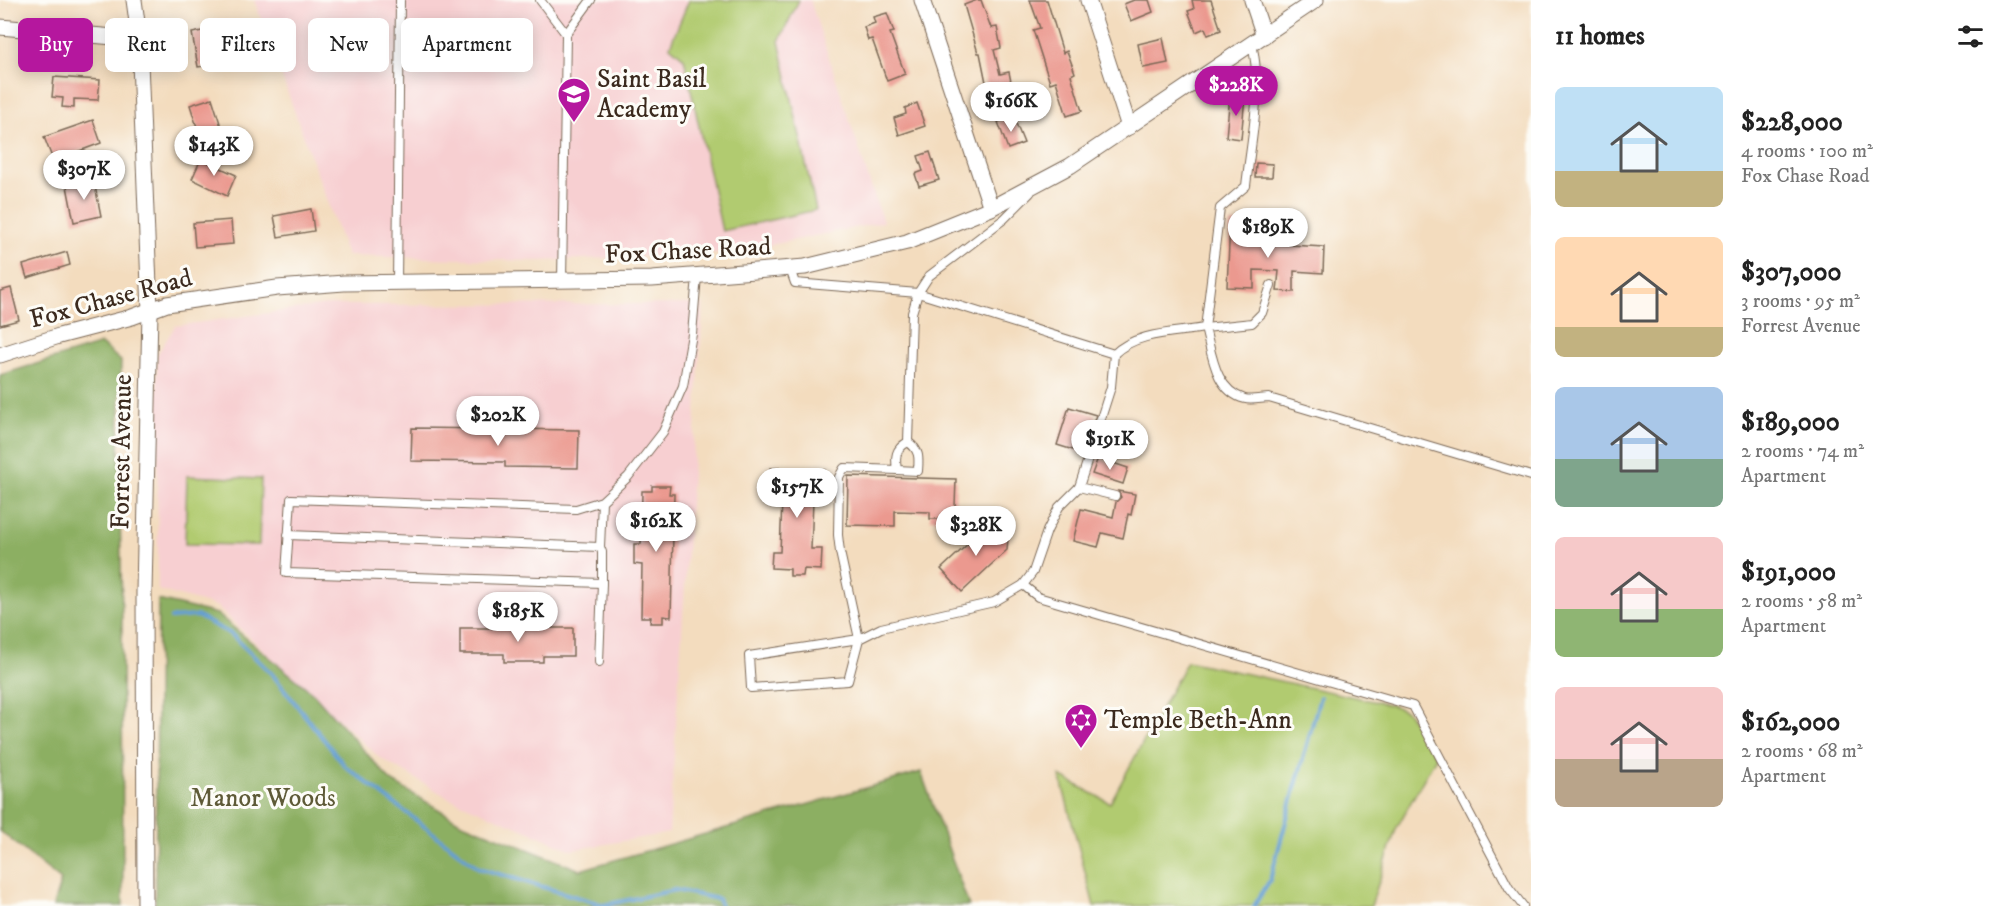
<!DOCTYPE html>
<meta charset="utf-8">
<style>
body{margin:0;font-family:"IM FELL DW Pica",serif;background:#f2f2f2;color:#222;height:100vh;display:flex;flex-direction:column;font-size:22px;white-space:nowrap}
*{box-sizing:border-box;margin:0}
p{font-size:20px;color:#767676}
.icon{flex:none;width:33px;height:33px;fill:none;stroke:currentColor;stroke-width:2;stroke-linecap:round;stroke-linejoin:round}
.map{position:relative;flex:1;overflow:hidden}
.panel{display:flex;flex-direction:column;background:#fff;width:480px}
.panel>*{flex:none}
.hud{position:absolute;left:18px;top:18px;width:570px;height:54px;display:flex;gap:12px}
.price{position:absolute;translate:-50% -51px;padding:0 14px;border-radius:21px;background:#fff;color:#222;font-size:20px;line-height:39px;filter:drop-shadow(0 2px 3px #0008)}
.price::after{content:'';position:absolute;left:50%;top:36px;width:18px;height:14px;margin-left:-9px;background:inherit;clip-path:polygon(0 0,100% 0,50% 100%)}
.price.on{background:#b5179e;color:#fff}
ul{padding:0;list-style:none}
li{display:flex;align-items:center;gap:18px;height:150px;padding:0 24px}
li span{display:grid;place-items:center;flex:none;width:168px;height:120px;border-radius:9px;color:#555}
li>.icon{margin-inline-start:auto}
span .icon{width:72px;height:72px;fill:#fffc;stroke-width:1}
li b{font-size:26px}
h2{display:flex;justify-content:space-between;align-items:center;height:72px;padding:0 24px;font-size:26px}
.pill{padding:0 21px;border-radius:9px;background:#fff;box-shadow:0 3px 15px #0003;font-size:21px;line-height:54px}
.pill.on{background:#b5179e;color:#fff}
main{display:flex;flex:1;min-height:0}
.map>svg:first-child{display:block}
</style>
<main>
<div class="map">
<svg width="1531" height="906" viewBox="0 0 1531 906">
<rect width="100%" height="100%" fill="#fdfcf7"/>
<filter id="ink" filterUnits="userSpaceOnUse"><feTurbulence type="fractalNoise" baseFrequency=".0167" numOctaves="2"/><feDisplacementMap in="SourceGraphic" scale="12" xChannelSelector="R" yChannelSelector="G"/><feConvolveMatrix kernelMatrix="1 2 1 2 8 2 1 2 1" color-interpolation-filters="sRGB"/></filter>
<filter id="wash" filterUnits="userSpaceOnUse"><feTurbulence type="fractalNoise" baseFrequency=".008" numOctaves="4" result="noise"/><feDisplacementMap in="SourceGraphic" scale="24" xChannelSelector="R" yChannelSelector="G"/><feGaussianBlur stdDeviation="1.35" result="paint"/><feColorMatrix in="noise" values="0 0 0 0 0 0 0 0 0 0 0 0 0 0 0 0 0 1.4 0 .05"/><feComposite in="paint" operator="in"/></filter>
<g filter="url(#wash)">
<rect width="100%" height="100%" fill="#f3dcbe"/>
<g fill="#f7cfd1">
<path d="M254,0H810L883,222L736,252L539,261L347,256Z"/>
<path d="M703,304L669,833L572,850L449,798L380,758L216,606L158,590L157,355L175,326L326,305Z"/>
</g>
<g fill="#b1cb70" stroke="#767a47" stroke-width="1.5">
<path d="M689,0H799L779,41L816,210L722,231L684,58L670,46Z"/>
<path d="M187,476L261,479L259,545L185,544Z"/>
<path d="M1187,661L1391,705L1407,711L1436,757L1396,829L1371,906H1094L1060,776L1110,803Z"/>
</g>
<g fill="#8caf62" stroke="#646c40" stroke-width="1.5">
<path d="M101,344L121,361L119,450L122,617L123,906H53L61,880L0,831V375Z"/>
<path d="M158,600L217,614L314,694L391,781L460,822L580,870L921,772L969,906H155Z"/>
</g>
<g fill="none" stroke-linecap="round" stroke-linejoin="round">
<g stroke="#649fd4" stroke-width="4">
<path d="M171,618L197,616L231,634L272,674L345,766L479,868L604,905L675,890L718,899L721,906"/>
<path d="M1254,906L1270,880L1320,697"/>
</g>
</g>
<g id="blocks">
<g fill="#eb998f">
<path d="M977,0H981L991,28L997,27L1001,48L994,50L1000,74L1009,72L1013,92L989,97L980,53H978L964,5Z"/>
<path d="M1030,0H1047L1063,53L1067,51L1075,73L1071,75L1082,111L1067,116L1056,81L1050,83L1033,30L1040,28Z"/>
<path d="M1134,0H1149L1153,12L1131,21L1124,4Z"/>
<path d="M1192,0H1211L1221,30L1208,35L1205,28L1196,32L1188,11L1194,9Z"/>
<path d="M887,13L894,32L890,33L905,74L887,81L872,39L868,40L864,27L875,23L873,17Z"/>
<path d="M212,29L218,64L198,67L192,33Z"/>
<path d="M1163,38L1168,63L1143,68L1138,44Z"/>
<path d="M54,77L100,80L98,100L74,99V108L62,107L63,98L52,97Z"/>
<path d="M1230,95L1245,97L1241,139L1226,137Z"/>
<path d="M212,98L224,136L202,143L190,105Z"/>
<path d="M917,103L925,126L899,135L894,118L906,114L905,108Z"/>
<path d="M1013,116L1024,143L1008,149L998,122Z"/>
<path d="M93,120L101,143L74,153L75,155L62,160L61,157L53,160L44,137Z"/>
<path d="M930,152L939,180L919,186L915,174L923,171L918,156Z"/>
<path d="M201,159L236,175L227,196L192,179Z"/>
<path d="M1256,163L1273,164L1272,177H1255Z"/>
<path d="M94,181L101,216L74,222L67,186Z"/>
<path d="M311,209L314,231L278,237L274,216Z"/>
<path d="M231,220L233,244L195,247L193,223Z"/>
<path d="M1230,223L1257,225L1256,243L1324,247L1323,273L1294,271V292L1277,291L1279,271L1254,270V288L1227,287Z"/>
<path d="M67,252L70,265L27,278L23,265Z"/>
<path d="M11,288L19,320L0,325V291Z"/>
<path d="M1069,407L1096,415L1083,453L1057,445Z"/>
<path d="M412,428L579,430L578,468L505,467V462L411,461Z"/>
<path d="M1098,458L1128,468L1123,484L1092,474Z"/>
<path d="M770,468H785V473L809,474V469L825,470L824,501H813L811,549H822L821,570L804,569L803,576H790V569L771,568L772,552H780L782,501L769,500Z"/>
<path d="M848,476L956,479L954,533L941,519H930V512L895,511V526L847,525Z"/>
<path d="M652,486H670L669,494H674L671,617L663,616V623H650L651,617H641L642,565L634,564V544H641L642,491H652Z"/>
<path d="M1118,491L1135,494L1131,515L1128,514L1123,538L1102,533L1098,547L1073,541L1081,509L1113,517L1116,502L1121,497Z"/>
<path d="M985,528L987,530L992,528H1000L1005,532L1008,538L1007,550L962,592L941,569Z"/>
<path d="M460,628H573V656H543V662H504V654H460Z"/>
</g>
</g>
</g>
<g filter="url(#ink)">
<use href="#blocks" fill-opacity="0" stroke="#7b6856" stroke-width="1.5"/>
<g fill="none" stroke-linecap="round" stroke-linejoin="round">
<defs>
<g id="lane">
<path d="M540,0L566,34"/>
<path d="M1030,193L1004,219L929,276L918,293L912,313L908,442C895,449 895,457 897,470L844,468L839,477L838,535L840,552L859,639L848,681L751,688L749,656L859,639L881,628L994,602L1023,585L1033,572L1047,531L1059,507L1079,487"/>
<path d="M790,269L795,283L918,293L1114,354L1111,387L1079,487L1115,496"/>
<path d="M562,281L566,34L591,0"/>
<path d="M397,283L400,0"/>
<path d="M1271,285L1262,313L1252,323L1205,328C1212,354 1215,391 1245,399C1252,401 1262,398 1269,398L1531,476"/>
<path d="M1114,354C1136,332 1175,333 1205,328L1220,208L1246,186C1251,140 1263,90 1252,44"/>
<path d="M897,470L918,471C919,458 920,450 908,442"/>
<path d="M602,501L600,547L602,552V583L286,573L291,499L576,509L602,501L628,477L663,432L683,386L692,334L697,276"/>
<path d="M288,535L600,547"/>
<path d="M1023,585L1038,597L1413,706L1509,888L1523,906"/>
<path d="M599,662L602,583"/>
</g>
<g id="street">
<path d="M134,0L139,37L150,311L144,592L145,906"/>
<path d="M922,0L991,208"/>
<path d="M1088,0L1129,127"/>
<path d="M1252,0L1264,36"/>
<path d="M0,27L125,38L139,37"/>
<path d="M0,355L59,336L132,317L167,304L277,288L344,283L652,279L805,267L907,242L991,208L1070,166L1316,0"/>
</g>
</defs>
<use href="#lane" stroke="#7b6856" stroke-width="10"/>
<use href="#street" stroke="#7b6856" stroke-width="17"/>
<use href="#lane" stroke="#fff" stroke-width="8"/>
<use href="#street" stroke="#fff" stroke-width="15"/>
</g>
</g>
<defs>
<symbol id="school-pin" viewBox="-11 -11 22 30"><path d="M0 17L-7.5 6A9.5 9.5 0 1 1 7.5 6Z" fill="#b5179e" stroke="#fdfcf7"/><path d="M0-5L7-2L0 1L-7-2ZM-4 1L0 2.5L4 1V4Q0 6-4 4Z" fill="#fff"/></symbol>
<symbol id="synagogue-pin" viewBox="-11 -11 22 30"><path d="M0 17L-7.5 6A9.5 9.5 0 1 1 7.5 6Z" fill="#b5179e" stroke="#fdfcf7"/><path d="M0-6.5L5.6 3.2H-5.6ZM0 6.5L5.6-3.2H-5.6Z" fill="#fff"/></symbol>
</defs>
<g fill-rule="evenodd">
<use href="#school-pin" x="555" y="75" width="38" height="52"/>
<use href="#synagogue-pin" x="1062" y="701" width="38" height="52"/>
</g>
<g text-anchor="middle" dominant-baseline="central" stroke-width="6" stroke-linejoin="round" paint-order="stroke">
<g font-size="26" fill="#3b2a1e" stroke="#fdfcf7" text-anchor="start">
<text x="597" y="79">Saint Basil<tspan x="597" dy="30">Academy</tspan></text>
<text x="1104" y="720">Temple Beth-Ann</text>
</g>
<g font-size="26" fill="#3b2a1e" stroke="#fdfcf7">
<text transform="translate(688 251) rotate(-3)">Fox Chase Road</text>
<text transform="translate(111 299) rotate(-15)">Fox Chase Road</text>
<text transform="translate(122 452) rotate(-89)">Forrest Avenue</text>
</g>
<g font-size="26" fill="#5e5a37" stroke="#fdfcf7">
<text x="263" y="798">Manor Woods</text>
</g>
</g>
</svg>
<b class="price on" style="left:1236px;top:117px">$228K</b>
<b class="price" style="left:1011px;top:133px">$166K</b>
<b class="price" style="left:214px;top:177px">$143K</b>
<b class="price" style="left:84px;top:201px">$307K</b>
<b class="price" style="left:1268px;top:259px">$189K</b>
<b class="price" style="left:498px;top:447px">$202K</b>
<b class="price" style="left:1110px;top:471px">$191K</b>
<b class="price" style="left:797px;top:519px">$157K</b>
<b class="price" style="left:656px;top:553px">$162K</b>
<b class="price" style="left:976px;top:557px">$328K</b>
<b class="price" style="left:518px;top:643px">$185K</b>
<div class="hud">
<a class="pill on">Buy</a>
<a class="pill">Rent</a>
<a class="pill">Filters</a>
<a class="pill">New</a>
<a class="pill">Apartment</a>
</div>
</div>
<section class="panel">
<h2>11 homes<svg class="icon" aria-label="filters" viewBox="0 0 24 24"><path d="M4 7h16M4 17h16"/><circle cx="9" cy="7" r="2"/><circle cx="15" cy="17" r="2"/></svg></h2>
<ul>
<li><span style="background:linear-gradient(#bfe0f5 70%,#c2b280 0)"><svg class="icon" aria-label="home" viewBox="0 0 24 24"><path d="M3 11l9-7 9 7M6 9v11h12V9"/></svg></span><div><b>$228,000</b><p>4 rooms · 100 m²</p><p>Fox Chase Road</p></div></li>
<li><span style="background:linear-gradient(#ffd9b3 75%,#c2b280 0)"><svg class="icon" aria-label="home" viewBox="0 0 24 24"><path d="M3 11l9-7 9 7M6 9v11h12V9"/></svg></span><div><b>$307,000</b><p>3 rooms · 95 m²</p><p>Forrest Avenue</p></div></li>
<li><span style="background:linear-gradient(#a9c7e8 60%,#7fa58c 0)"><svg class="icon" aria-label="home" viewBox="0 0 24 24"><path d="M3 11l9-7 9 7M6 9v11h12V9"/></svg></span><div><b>$189,000</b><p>2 rooms · 74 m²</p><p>Apartment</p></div></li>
<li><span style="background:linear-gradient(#f6c9c9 60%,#8fb573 0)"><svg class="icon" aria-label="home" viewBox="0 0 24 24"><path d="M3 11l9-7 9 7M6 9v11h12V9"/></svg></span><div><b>$191,000</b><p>2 rooms · 58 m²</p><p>Apartment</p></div></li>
<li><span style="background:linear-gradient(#f6c9c9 60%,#b9a48a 0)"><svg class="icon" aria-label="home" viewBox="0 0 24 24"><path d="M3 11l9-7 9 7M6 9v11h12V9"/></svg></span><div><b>$162,000</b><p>2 rooms · 68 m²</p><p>Apartment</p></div></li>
</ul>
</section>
</main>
